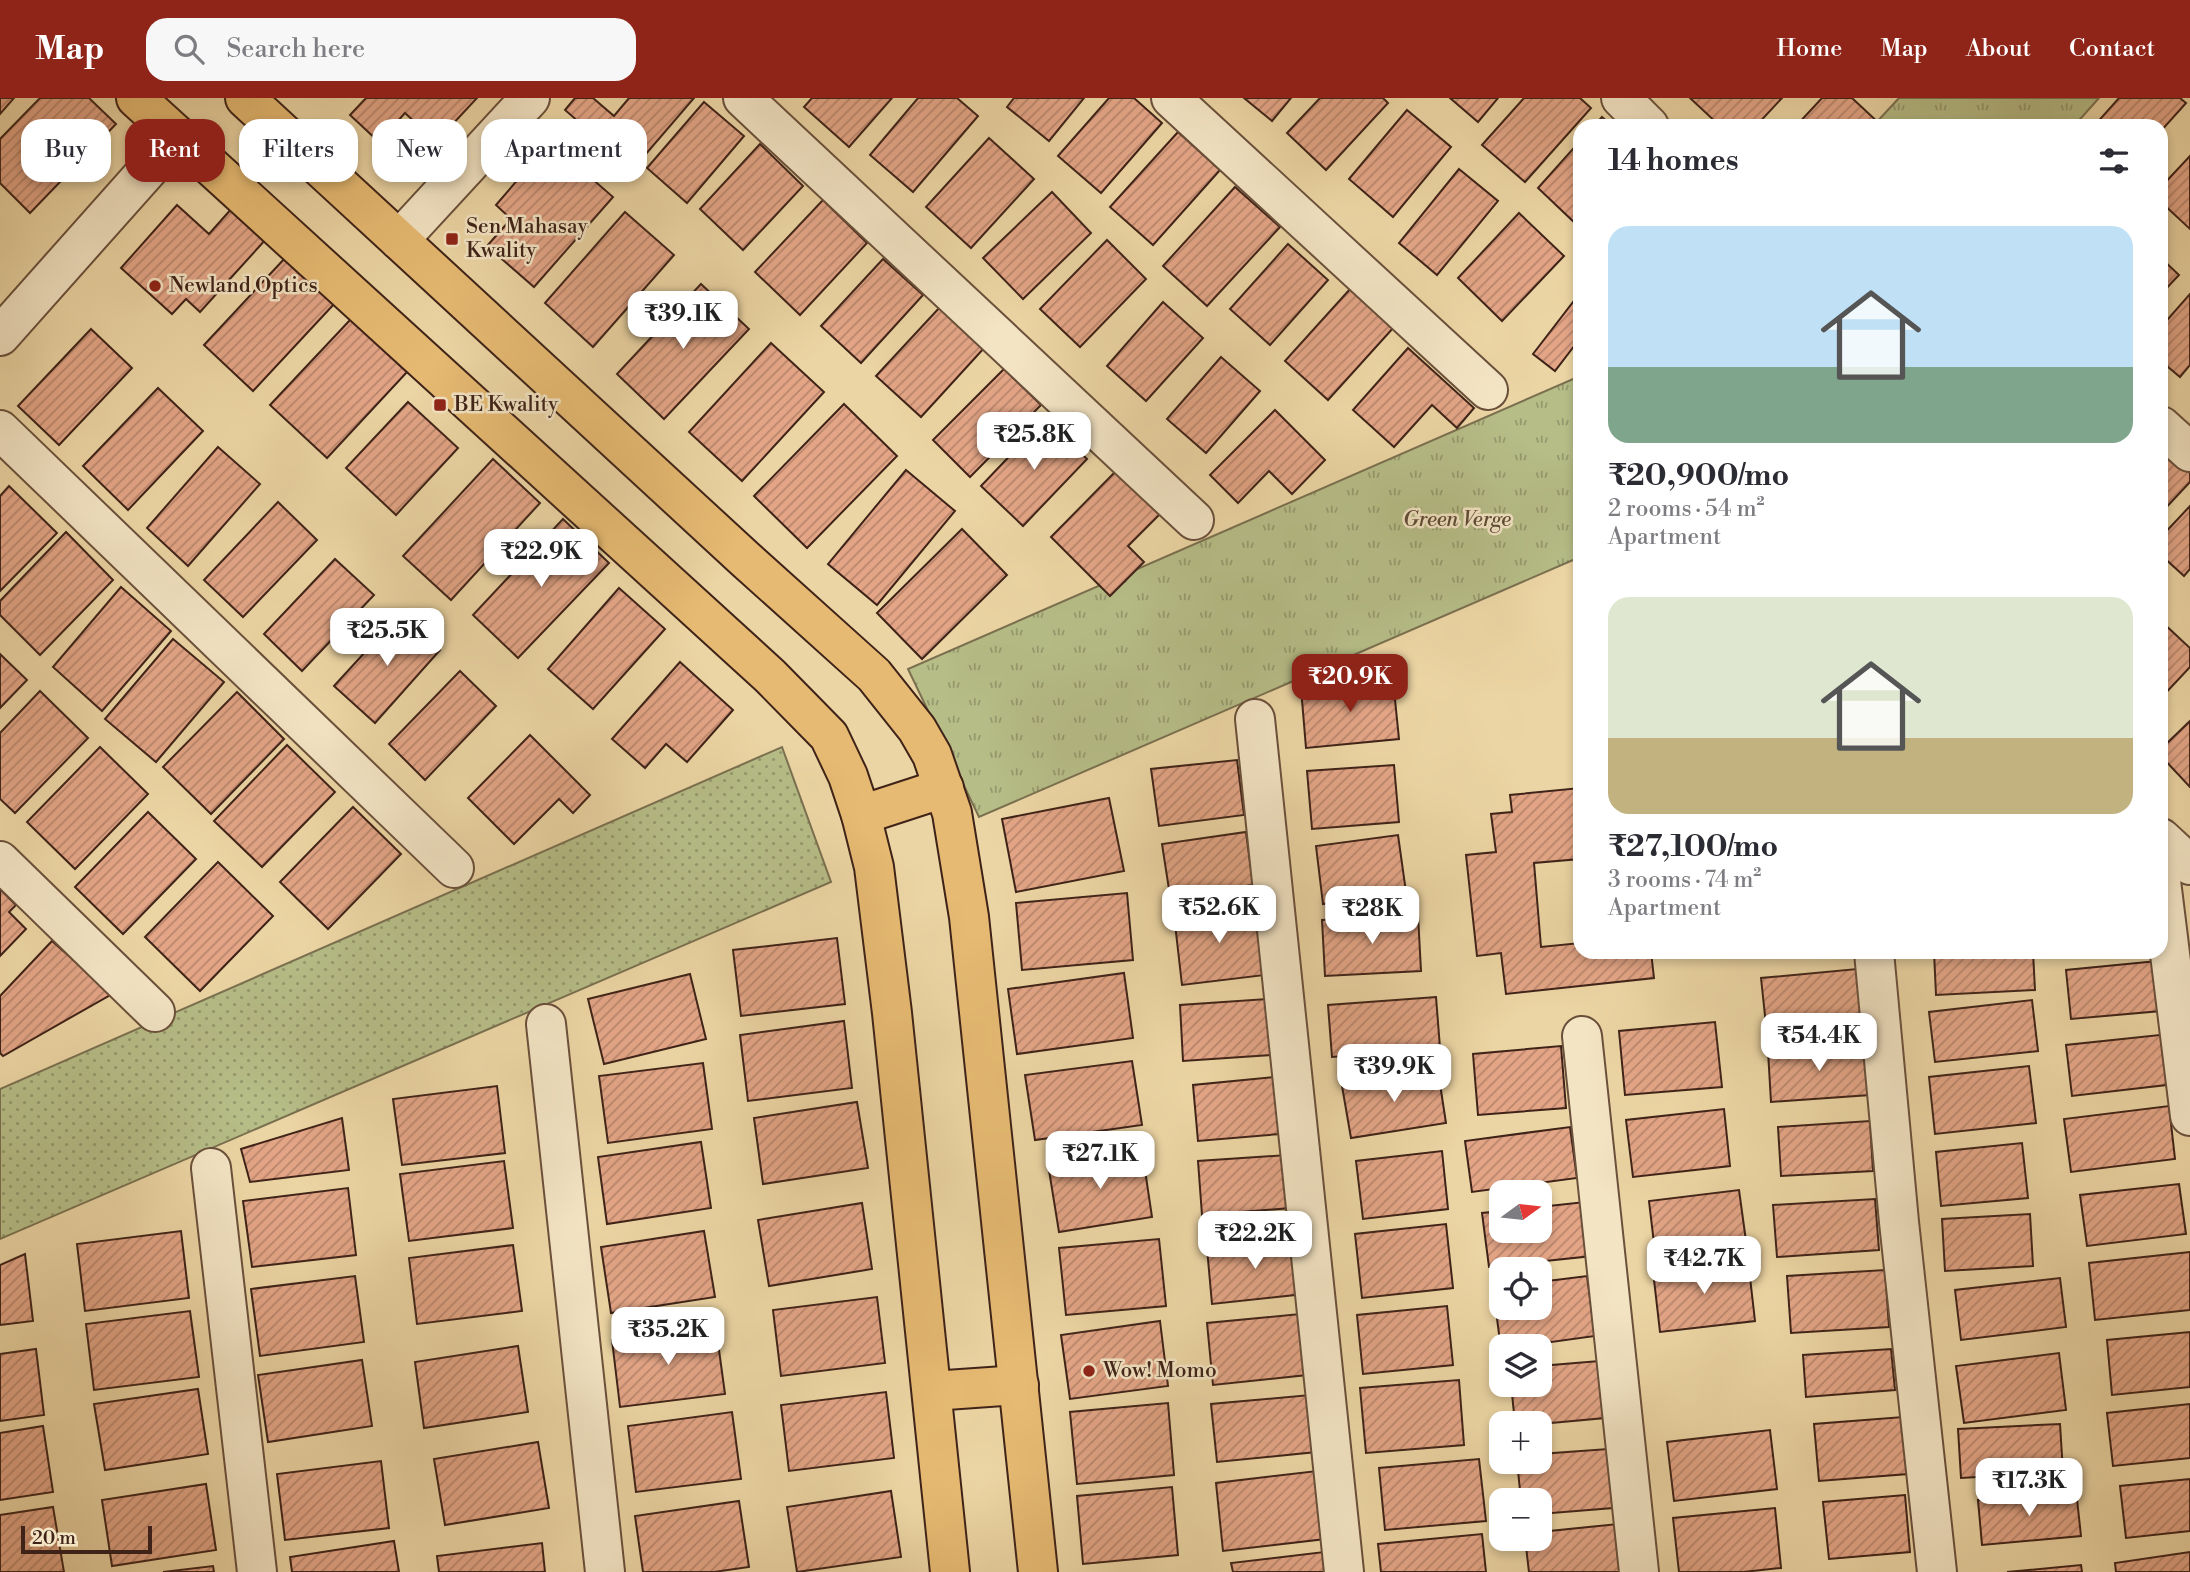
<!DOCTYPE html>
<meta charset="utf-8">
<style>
body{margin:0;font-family:"Libre Bodoni",serif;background:#f7f7f7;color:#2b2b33;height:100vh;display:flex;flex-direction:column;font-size:26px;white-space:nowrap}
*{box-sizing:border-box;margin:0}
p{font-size:23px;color:#7c7c81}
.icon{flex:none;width:38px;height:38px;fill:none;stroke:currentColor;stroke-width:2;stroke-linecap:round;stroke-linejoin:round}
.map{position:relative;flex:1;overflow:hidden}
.panel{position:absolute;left:1573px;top:21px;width:595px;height:840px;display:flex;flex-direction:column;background:#fff;border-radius:21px;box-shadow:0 4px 10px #0003}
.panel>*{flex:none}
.guide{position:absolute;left:21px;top:21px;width:665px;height:63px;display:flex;gap:14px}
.needle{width:46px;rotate:75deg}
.fabs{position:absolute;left:1489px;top:1082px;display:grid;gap:14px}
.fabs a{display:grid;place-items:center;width:63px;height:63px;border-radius:14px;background:#fff;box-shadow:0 4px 10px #0003;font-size:35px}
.scale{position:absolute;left:21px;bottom:18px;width:131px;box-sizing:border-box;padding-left:7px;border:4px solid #3f2318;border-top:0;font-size:19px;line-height:24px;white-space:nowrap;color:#3f2318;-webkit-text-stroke:5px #f3e4c4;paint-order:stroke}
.price{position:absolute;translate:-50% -60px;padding:0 16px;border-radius:14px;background:#fff;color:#222;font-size:23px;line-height:46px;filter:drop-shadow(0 2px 4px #0008)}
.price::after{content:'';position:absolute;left:50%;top:42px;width:21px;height:16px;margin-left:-10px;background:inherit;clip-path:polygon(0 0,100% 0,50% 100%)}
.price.on{background:#8f2418;color:#fff}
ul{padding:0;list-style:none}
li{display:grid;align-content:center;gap:14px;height:371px;padding:0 35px}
li span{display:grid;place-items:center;height:217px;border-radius:21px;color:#555}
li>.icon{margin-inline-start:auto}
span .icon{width:126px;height:126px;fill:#fffc;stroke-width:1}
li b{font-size:30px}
h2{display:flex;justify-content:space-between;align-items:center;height:84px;padding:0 35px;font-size:30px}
.pill{padding:0 24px;border-radius:21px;background:#fff;box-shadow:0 4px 10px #0003;font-size:24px;line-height:63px}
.pill.on{background:#8f2418;color:#fff}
header{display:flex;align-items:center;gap:42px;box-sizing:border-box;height:98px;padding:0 35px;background:#8f2418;color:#fff}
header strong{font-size:33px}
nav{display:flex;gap:38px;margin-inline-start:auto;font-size:24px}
.search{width:490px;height:63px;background:#f7f7f7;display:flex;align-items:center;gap:18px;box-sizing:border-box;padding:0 24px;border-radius:21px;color:#7c7c81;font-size:26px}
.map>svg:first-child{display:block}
</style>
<header>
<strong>Map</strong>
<div class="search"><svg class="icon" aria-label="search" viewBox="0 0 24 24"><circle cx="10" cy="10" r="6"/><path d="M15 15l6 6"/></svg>Search here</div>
<nav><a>Home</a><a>Map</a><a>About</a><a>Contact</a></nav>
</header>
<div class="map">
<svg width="2190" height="1474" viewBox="0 0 2190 1474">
<defs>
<pattern id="grass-tufts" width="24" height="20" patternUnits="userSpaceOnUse" patternTransform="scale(1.75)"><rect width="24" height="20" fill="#b6bd87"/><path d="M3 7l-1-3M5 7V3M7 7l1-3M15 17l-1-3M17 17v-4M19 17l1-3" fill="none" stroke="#95996d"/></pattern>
<pattern id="park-dots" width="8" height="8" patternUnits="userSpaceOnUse" patternTransform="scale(1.75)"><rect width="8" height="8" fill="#b6bd87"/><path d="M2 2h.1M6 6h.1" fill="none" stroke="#95996d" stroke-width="1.8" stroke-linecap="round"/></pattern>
<pattern id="building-hatch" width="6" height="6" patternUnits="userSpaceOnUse" patternTransform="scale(1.75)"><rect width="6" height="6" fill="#e3a586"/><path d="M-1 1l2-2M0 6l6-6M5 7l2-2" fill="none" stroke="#b9866d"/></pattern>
</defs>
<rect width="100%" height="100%" fill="#ecd5a4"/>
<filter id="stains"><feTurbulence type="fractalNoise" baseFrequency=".00286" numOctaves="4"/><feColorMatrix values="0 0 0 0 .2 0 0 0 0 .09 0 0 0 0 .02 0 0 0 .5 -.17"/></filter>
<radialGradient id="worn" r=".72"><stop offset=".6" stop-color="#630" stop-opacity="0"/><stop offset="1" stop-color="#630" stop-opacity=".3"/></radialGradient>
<g fill="url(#grass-tufts)" stroke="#7a7050" stroke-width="2">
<path d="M1899,0H2099L2074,28H1873Z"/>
<path d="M1580,278V459L979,719L908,571Z"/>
</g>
<path fill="url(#park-dots)" stroke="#7a7050" stroke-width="2" d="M782,649L831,784L0,1141V991Z"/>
<g fill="url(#building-hatch)" stroke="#3f2318" stroke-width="2">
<path d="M0,0H14L0,16Z"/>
<path d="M40,0H89L116,26L30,115L0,85V41Z"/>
<path d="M366,0H477L436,44L405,15L379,44L350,17Z"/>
<path d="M575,0H593L614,18L629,0H694L633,71L565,12Z"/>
<path d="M812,0H892L849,49L804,9Z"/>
<path d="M918,0H957L978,18L913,94L870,57Z"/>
<path d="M1014,0H1084L1049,43L1007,9Z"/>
<path d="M1109,0H1134L1162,25L1101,95L1058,58Z"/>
<path d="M1244,0H1291L1272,23Z"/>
<path d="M1320,0H1383L1388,5L1326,72L1287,35Z"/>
<path d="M1450,0H1498L1478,24Z"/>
<path d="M1524,0H1580L1591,10L1525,84L1482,47Z"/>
<path d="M1690,0H1782L1756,28H1720Z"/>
<path d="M1822,0H1852L1881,27L1796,28Z"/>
<path d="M2119,0H2180L2186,5L2161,33V28H2094Z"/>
<path d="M704,4L744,38L687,105L647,70Z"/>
<path d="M1407,12L1451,49L1393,119L1349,81Z"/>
<path d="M1602,19L1612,28H1594Z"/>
<path d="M1178,34L1220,72L1153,147L1110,109Z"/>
<path d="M989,40L1034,81L971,150L926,109Z"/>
<path d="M1580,43V122L1576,126L1538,90Z"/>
<path d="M550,44L613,99L534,189L487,148L511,121L496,107Z"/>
<path d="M760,46L803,88L743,152L700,111Z"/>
<path d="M2190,58V131L2161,104V89Z"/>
<path d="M1459,71L1498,103L1437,177L1399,145Z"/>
<path d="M1235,89L1280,129L1207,208L1163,168Z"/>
<path d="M1052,94L1091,135L1023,201L983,160Z"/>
<path d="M823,102L867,145L800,217L755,174Z"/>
<path d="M177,107L209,136L233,109L267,140L200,214L186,201L172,216L121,170Z"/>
<path d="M625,114L674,157L593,249L545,205Z"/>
<path d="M1519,115L1564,158L1502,223L1458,180Z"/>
<path d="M1107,142L1146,181L1080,249L1040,211Z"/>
<path d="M1288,146L1328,182L1270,247L1230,211Z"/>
<path d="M286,159L335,205L253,293L204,247Z"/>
<path d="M2161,160L2179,177L2161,196Z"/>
<path d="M883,161L923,197L861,265L821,228Z"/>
<path d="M701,186L749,231L664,321L617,276Z"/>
<path d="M1351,190L1394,229L1328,302L1285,263Z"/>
<path d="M1580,195V245L1578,243L1555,273L1533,256Z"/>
<path d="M2190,196V267L2180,279L2161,263V229Z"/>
<path d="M1163,204L1203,240L1146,303L1107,268Z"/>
<path d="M941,208L985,249L921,319L876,278Z"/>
<path d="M351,221L407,274L327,360L270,307Z"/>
<path d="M91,231L132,270L59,347L18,308Z"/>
<path d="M771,245L824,294L742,383L689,334Z"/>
<path d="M1408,250L1474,310L1457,330L1432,307L1394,349L1353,312Z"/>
<path d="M1221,259L1260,293L1206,355L1167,321Z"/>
<path d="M1004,271L1041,307L970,379L933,342Z"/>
<path d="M158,290L203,333L128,412L83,368Z"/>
<path d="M408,304L458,350L396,417L346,370Z"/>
<path d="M844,306L897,358L807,450L754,398Z"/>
<path d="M1275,312L1325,362L1292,396L1269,373L1238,405L1210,377Z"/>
<path d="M1045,321L1087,361L1023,428L981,388Z"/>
<path d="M2161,347L2190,375V384L2161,415Z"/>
<path d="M218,349L260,386L188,468L147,430Z"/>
<path d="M493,361L540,405L451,502L403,458Z"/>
<path d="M906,372L955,413L877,507L828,466Z"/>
<path d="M1117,372L1160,416L1128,448L1144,464L1110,498L1051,439Z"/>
<path d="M9,388L57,435L0,493V398Z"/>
<path d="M278,404L317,442L243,519L204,482Z"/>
<path d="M2190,408V471L2184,478L2161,457V439Z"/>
<path d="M563,421L609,465L518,560L473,517Z"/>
<path d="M962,431L1007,477L922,561L877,515Z"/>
<path d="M66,434L113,482L40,557L0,517V503Z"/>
<path d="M335,461L374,497L302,573L264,536Z"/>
<path d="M121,489L171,533L102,613L53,569Z"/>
<path d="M619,490L665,531L593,611L548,571Z"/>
<path d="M400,516L440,552L375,625L334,588Z"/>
<path d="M2161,523L2190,550V569L2161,600Z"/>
<path d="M173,541L224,584L156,664L105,621Z"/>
<path d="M0,556L27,582L0,610Z"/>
<path d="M680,564L733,612L687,664L666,646L645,670L612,641Z"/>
<path d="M460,573L496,608L425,682L389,646Z"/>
<path d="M1393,582L1399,641L1306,650L1301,590Z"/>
<path d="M40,593L88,640L15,715L0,701V635Z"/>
<path d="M237,594L284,641L211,716L163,669Z"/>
<path d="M2190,623V689L2161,658V651Z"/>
<path d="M530,637L590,697L573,715L559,701L514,746L468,700Z"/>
<path d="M287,647L335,694L262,769L214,723Z"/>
<path d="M100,649L148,696L75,771L27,724Z"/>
<path d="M1237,662L1244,717L1159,728L1151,671Z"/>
<path d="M1394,667L1399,724L1312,731L1307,673Z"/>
<path d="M1580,690V761L1534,765L1541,849L1580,845V854H1651L1654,880L1506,896L1501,855L1477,858L1466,757L1496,754L1491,716L1512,714L1510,697Z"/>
<path d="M1109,700L1124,773L1016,794L1002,721Z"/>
<path d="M353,709L401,756L328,831L280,784Z"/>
<path d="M148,714L196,761L123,836L75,789Z"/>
<path d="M1246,734L1253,787L1170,798L1162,746Z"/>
<path d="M1398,737L1406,794L1323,806L1316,748Z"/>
<path d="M218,764L273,818L200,893L145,839Z"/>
<path d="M0,791L16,807L9,814L26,831L0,858Z"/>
<path d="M1127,795L1133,862L1022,872L1016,805Z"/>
<path d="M1256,808L1265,877L1182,887L1174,817Z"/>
<path d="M1418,817L1421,873L1325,878L1322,822Z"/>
<path d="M837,840L845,906L741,918L733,852Z"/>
<path d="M52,843L112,896L3,958L0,955V898Z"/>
<path d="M1934,854H2033L2035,892L1936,897Z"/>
<path d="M2157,863L2161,913L2071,921L2066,872Z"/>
<path d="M1857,871L1862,917L1766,927L1761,880Z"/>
<path d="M1124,875L1133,940L1017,956L1008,891Z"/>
<path d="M690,876L706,941L604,966L588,901Z"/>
<path d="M1436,899L1440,950L1332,959L1328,907Z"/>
<path d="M1267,901L1271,957L1183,963L1180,907Z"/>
<path d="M2032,902L2038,953L1935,964L1929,914Z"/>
<path d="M844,923L852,990L748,1003L740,937Z"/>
<path d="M1715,924L1722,989L1625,997L1619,933Z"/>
<path d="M2169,936L2175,986L2072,998L2066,947Z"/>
<path d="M1866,946L1870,997L1771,1004L1768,953Z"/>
<path d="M1561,948L1566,1010L1478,1017L1473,956Z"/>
<path d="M1132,963L1142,1027L1035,1042L1025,977Z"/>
<path d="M703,965L712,1031L608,1045L599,978Z"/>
<path d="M2029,968L2036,1025L1935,1036L1929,979Z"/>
<path d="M1438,973L1446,1025L1351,1040L1342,988Z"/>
<path d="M1275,979L1280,1036L1198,1043L1193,987Z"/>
<path d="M497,988L505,1055L402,1067L393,1001Z"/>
<path d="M857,1004L868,1070L763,1086L754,1020Z"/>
<path d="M2169,1008L2175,1061L2071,1074L2064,1021Z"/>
<path d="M1724,1011L1730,1068L1633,1079L1626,1022Z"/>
<path d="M342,1020L349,1072L250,1084L241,1051Z"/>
<path d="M1870,1023L1873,1073L1781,1078L1778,1029Z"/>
<path d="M1570,1029L1577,1080L1472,1094L1465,1043Z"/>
<path d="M701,1044L711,1110L607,1126L598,1059Z"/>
<path d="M2022,1045L2028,1100L1941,1108L1936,1054Z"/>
<path d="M1142,1052L1152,1119L1059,1134L1048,1066Z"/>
<path d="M1442,1053L1448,1111L1363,1121L1356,1063Z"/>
<path d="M1287,1057L1291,1110L1202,1117L1198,1063Z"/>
<path d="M504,1063L513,1130L409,1143L400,1076Z"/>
<path d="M2179,1086L2186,1136L2087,1148L2080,1097Z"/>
<path d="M348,1090L356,1157L252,1169L243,1103Z"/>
<path d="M1739,1092L1746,1143L1655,1154L1649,1103Z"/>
<path d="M1875,1101L1879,1152L1777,1159L1773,1107Z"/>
<path d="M1585,1104L1592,1158L1489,1169L1482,1115L1502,1113V1132H1540V1109Z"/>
<path d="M862,1105L872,1171L769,1188L758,1122Z"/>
<path d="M2030,1116L2033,1168L1945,1173L1942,1121Z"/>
<path d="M1446,1126L1453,1190L1362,1200L1355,1136Z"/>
<path d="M181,1133L189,1200L85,1213L77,1146Z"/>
<path d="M704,1133L715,1199L611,1215L601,1149Z"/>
<path d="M1159,1141L1166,1208L1066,1217L1059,1150Z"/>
<path d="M1298,1141L1304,1196L1212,1206L1207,1150Z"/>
<path d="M513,1147L522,1213L417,1226L409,1160Z"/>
<path d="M2190,1154V1212L2095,1222L2089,1165Z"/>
<path d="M25,1156L33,1223L0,1227V1167Z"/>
<path d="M1748,1162L1755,1223L1660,1234L1653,1173Z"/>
<path d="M1885,1172L1889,1229L1791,1235L1787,1178Z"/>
<path d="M355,1178L364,1244L260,1258L251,1191Z"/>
<path d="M1587,1178L1595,1238L1522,1248H1502L1501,1251L1493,1190L1502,1189V1209H1540V1184Z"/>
<path d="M2060,1180L2066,1229L1961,1242L1955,1192Z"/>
<path d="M877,1199L885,1265L781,1278L773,1212Z"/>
<path d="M1447,1208L1453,1267L1363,1276L1357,1217Z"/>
<path d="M190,1213L199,1279L94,1292L86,1226Z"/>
<path d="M1300,1216L1307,1277L1213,1287L1207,1225Z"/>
<path d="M1160,1223L1168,1288L1070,1301L1061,1237Z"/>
<path d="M716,1230L725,1296L620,1309L612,1242Z"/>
<path d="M2190,1234V1289L2112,1297L2107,1242Z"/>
<path d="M518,1248L528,1314L424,1330L415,1264Z"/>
<path d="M36,1251L44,1317L0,1323V1256Z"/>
<path d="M1891,1251L1895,1292L1806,1299L1803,1257Z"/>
<path d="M2059,1255L2066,1312L1964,1325L1956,1268Z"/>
<path d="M362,1262L372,1328L268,1344L258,1277Z"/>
<path d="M1599,1263L1605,1320L1540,1326L1515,1325L1511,1286H1540V1268Z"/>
<path d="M1459,1282L1464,1347L1366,1355L1360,1290Z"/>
<path d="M198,1291L208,1356L105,1372L94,1306Z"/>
<path d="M886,1294L894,1360L789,1373L781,1307Z"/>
<path d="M1310,1297L1316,1354L1217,1364L1211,1306Z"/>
<path d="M1168,1305L1174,1377L1077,1386L1070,1314Z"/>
<path d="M2190,1306V1360L2113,1368L2107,1315Z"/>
<path d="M732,1314L741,1381L636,1394L628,1328Z"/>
<path d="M1903,1319L1908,1376L1819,1383L1814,1326Z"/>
<path d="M2060,1326L2063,1374L1961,1380L1958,1331Z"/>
<path d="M43,1328L53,1394L0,1402V1335Z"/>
<path d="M1770,1332L1777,1391L1674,1403L1667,1344Z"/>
<path d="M538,1344L549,1410L445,1427L434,1361Z"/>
<path d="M1608,1351L1613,1410L1540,1416V1402H1521L1517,1363H1540V1356Z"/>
<path d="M1479,1361L1486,1423L1385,1432L1379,1370Z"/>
<path d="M381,1363L389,1430L285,1442L277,1376Z"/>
<path d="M1317,1373L1325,1441L1223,1453L1216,1385Z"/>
<path d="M2190,1381V1433L2126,1440L2120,1388Z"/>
<path d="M206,1386L216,1452L112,1468L102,1402Z"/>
<path d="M1172,1389L1178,1457L1083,1466L1077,1398Z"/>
<path d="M2076,1392L2081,1438L1982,1447L1978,1402Z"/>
<path d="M891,1393L901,1459L797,1474L787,1409Z"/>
<path d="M1905,1397L1910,1454L1829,1461L1823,1404Z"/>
<path d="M739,1403L749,1469L714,1474H643L635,1418Z"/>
<path d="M53,1409L64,1474H0V1417Z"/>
<path d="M1775,1410L1781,1470L1743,1474H1679L1673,1420Z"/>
<path d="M1618,1426L1623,1474H1529L1525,1440H1540V1434Z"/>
<path d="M1482,1436L1486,1474H1381L1378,1446Z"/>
<path d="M394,1443L399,1474H292L290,1459Z"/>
<path d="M542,1445L545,1474H439L437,1458Z"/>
<path d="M1324,1454L1327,1474H1233L1231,1465Z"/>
<path d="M2190,1454V1474H2116L2115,1465Z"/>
<path d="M2081,1467L2082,1474H2007Z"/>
<path d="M213,1468L214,1474H163Z"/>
</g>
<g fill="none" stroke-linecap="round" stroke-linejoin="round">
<defs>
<g id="minor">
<path d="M743,0L1194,422"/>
<path d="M1171,0L1488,292"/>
<path d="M1621,0L1649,28"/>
<path d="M399,142L530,0"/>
<path d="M0,238L178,38"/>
<path d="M2161,328L2190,354"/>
<path d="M0,332L454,770"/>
<path d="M1255,621L1344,1474"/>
<path d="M2161,740L2190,767"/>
<path d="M0,763L155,914"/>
<path d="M2161,783L2190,1018"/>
<path d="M1874,854L1899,1124L1937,1474"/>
<path d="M546,926L605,1474"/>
<path d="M1582,938L1639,1474"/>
<path d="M211,1070L257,1474"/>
</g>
<g id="major">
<path d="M136,0L770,578L829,638L848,678L861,717L874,769L892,915L950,1474"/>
<path d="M245,0L745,461L874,577L917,631L932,657L952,715L969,819L1038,1474"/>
<path d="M861,717L944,690"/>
<path d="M932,1293L1019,1287"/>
</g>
</defs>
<use href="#minor" stroke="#6a503b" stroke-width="42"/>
<use href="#major" stroke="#3f2318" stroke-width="42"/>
<use href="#minor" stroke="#f3e4c4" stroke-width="38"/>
<use href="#major" stroke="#e6ba72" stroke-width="38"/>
</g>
<g fill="#8f2418" stroke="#f3e4c4" stroke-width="2.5">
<rect x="445" y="134" width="14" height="14" rx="3.5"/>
<circle cx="155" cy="188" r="7"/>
<rect x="433" y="300" width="14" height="14" rx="3.5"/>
<circle cx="1089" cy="1273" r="7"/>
</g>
<g text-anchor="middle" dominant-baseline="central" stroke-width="5" stroke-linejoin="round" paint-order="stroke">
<g font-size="21" fill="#3f2318" stroke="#f3e4c4" text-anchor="start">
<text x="466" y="129">Sen Mahasay<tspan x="466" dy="24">Kwality</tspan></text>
<text x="169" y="188">Newland Optics</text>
<text x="454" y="307">BE Kwality</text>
<text x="1103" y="1273">Wow! Momo</text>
</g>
<g font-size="21" font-style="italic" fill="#5d4a34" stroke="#f3e4c4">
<text x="1457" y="422">Green Verge</text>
</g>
</g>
<rect width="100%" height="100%" filter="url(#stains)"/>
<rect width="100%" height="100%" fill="url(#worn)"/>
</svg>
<div class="fabs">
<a><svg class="needle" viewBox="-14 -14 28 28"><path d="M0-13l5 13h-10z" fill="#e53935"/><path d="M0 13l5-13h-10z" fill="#7c7c81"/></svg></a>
<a><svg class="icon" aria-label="locate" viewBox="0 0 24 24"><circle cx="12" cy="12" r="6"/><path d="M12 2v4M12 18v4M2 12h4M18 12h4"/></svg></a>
<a><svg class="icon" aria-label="layers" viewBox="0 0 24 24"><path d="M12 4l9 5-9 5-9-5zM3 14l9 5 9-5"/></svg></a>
<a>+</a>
<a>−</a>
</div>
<div class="scale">20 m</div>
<b class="price" style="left:683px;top:253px">₹39.1K</b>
<b class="price" style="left:1034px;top:374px">₹25.8K</b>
<b class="price" style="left:541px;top:491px">₹22.9K</b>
<b class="price" style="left:387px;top:570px">₹25.5K</b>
<b class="price on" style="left:1350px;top:616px">₹20.9K</b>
<b class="price" style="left:1219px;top:847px">₹52.6K</b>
<b class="price" style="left:1372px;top:848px">₹28K</b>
<b class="price" style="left:1819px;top:975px">₹54.4K</b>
<b class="price" style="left:1394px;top:1006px">₹39.9K</b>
<b class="price" style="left:1100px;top:1093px">₹27.1K</b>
<b class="price" style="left:1255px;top:1173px">₹22.2K</b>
<b class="price" style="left:1704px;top:1198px">₹42.7K</b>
<b class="price" style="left:668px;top:1269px">₹35.2K</b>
<b class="price" style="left:2029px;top:1420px">₹17.3K</b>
<div class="guide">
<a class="pill">Buy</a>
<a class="pill on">Rent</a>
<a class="pill">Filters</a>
<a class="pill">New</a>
<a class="pill">Apartment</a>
</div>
<section class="panel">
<h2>14 homes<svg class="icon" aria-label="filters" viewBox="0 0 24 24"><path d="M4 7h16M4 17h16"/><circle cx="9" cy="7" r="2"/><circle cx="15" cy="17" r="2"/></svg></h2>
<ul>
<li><span style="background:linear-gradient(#bfe0f5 65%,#7fa58c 0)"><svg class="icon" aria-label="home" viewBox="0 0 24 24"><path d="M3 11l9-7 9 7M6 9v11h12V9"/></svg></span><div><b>₹20,900/mo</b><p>2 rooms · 54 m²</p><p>Apartment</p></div></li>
<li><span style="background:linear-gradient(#dfe7d0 65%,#c2b280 0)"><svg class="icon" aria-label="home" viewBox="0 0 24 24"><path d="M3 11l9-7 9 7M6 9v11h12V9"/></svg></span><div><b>₹27,100/mo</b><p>3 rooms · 74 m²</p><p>Apartment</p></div></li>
</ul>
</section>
</div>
